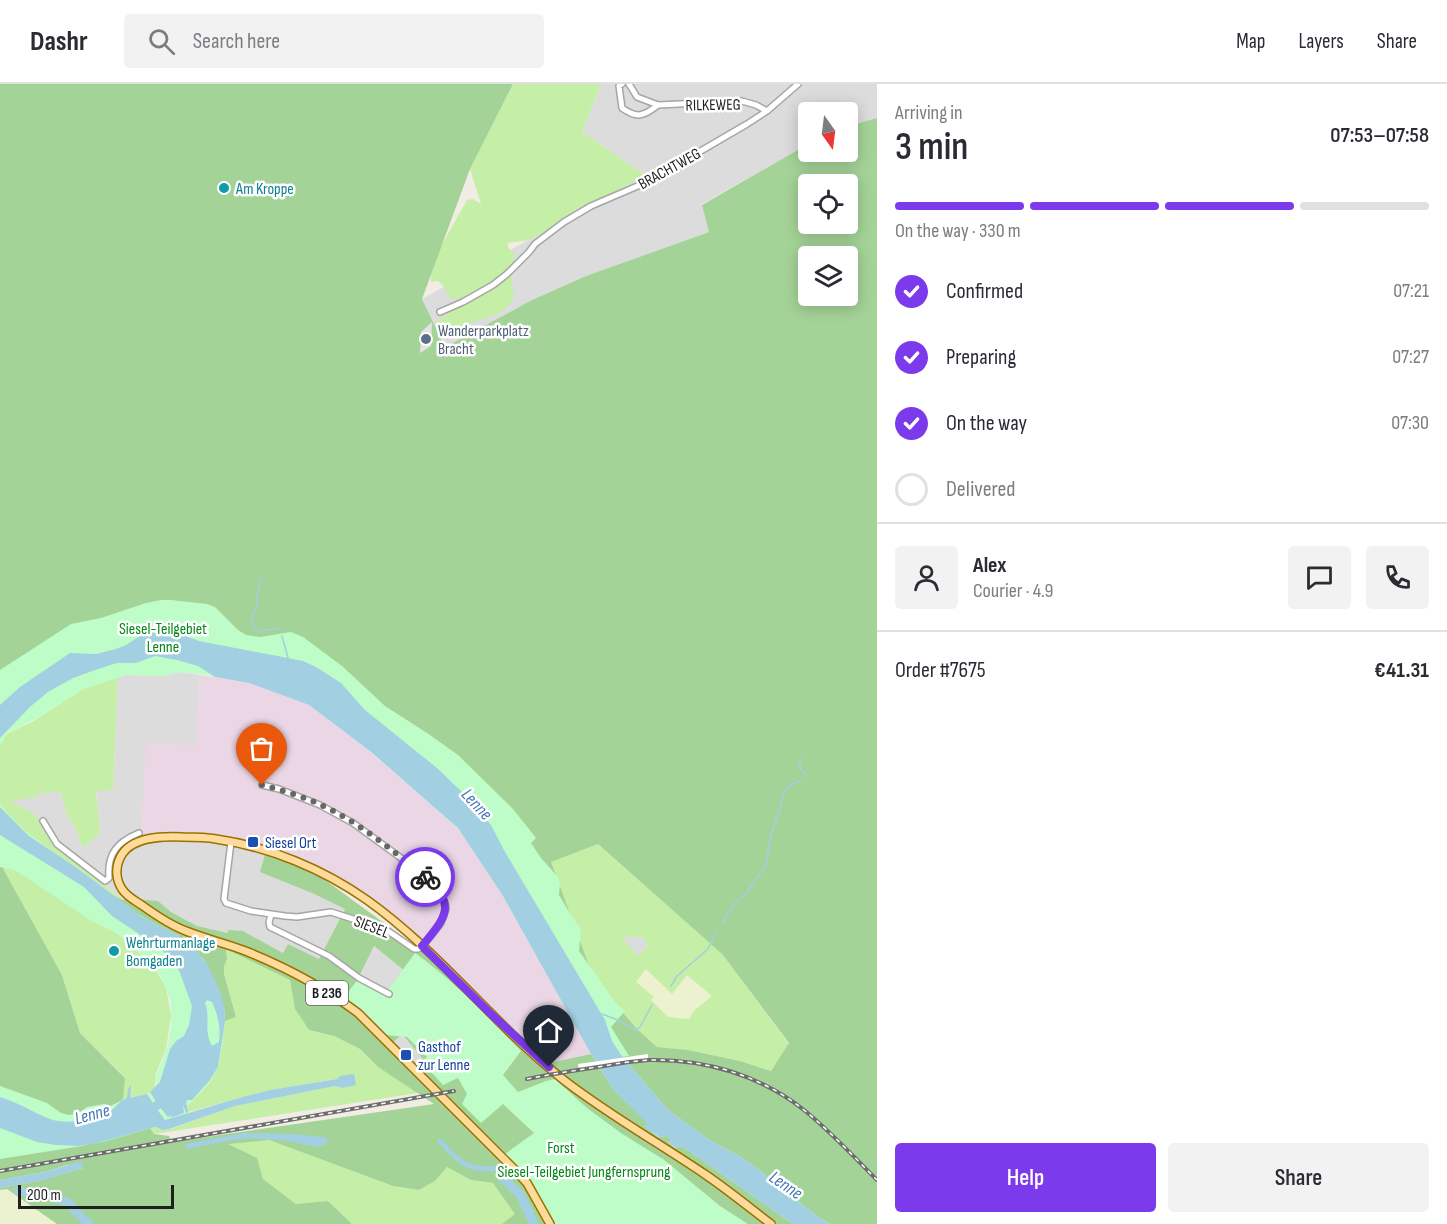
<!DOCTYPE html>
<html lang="en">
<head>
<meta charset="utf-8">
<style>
  :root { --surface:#fff; --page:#f2f2f3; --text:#2b2b33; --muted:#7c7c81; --line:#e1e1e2; --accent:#7c3aed }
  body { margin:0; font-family:"Sofia Sans Condensed",sans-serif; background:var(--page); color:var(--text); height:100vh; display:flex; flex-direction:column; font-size:22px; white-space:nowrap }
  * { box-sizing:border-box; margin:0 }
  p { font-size:20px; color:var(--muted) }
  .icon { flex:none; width:33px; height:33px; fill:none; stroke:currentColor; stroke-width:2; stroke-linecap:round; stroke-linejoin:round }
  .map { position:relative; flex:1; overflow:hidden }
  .drawer { display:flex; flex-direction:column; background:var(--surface); width:570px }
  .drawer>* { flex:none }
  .needle { width:39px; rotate:166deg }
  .tools { position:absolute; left:798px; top:18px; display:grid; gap:12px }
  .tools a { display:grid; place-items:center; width:60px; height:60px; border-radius:6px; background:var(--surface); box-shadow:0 3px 15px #0003; font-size:30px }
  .scale { position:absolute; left:18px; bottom:15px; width:156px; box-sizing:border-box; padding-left:6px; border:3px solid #1f1f1f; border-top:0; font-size:16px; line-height:21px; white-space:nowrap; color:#1f1f1f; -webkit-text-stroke:4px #fff; paint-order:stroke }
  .pin { position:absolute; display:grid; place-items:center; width:51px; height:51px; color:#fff; margin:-62px -26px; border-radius:50% 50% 50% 0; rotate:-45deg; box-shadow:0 0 6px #0007 }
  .pin .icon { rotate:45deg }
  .courier { position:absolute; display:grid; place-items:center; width:60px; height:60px; margin:-30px; border:4px solid #7c3aed; border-radius:50%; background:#fff; color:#222; box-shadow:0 2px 8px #0007 }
  .overview em { font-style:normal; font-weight:600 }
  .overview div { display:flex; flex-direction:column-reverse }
  .overview { display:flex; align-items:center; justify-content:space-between; height:102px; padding:0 18px }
  h1 { font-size:39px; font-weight:600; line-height:45px }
  .bar { display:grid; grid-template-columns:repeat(4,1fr); gap:9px 6px; align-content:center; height:72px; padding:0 18px }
  .bar i { height:8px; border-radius:4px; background:var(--line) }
  .bar .selected { background:var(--accent) }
  .bar p { grid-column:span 4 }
  .line { display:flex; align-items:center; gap:15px; padding:0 18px; border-top:2px solid var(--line) }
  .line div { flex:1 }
  .round { display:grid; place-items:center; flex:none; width:63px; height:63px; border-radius:6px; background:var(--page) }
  ol { padding:0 18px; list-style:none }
  li { display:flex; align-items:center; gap:18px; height:66px }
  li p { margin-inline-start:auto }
  li .icon { padding:6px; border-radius:50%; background:var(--accent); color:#fff; stroke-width:4 }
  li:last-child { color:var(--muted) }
  li i { width:33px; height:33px; border:3px solid var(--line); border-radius:50% }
  .action { display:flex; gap:12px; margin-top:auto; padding:12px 18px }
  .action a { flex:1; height:69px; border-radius:6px; background:var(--accent); color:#fff; font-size:24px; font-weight:600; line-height:69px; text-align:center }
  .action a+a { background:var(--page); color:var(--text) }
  header { display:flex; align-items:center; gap:36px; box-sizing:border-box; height:84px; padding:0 30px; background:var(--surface); border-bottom:2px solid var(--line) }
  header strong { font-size:28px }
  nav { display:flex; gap:33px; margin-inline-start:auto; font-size:21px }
  .search { width:420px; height:54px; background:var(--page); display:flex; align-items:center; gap:15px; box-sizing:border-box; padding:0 21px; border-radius:6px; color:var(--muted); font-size:22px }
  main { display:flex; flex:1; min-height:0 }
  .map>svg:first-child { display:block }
</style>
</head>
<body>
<header>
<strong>Dashr</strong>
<div class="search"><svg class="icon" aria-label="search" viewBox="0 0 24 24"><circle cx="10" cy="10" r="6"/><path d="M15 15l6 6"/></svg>Search here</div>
<nav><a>Map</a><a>Layers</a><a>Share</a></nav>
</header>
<main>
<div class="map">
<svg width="877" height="1140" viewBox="0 0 877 1140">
  <rect width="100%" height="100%" fill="#f1ede5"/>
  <path fill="#dddcdc" d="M 601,0 L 877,0 L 877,34 L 848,42 L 848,28 L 808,28 L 808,60 L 702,120 L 709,148 L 586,192 L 532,216 L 445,263 L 422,215 L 645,91 L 582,48 Z
    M 180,588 L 200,591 L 196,663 L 146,660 L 176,755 L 200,759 L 227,759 L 266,767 L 312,809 L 345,825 L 319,875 L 288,860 L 283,869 L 243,847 L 228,849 L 197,842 L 171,828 L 158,817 L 134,815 L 123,816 L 55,761 L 9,716 L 37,713 L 38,706 L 41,705 L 42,710 L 60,707 L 67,731 L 75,743 L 83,764 L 100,749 L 96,706 L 113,706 L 118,593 L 124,591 L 163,592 Z
    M 621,853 L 643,853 L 648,862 L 637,872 Z
    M 374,862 L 406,888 L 389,910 L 359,894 Z
    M 401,949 L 424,975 L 414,984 L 390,961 Z"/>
  <path fill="#ead6e5" d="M 200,591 L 249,599 L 309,621 L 370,668 L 448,735 L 458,744 L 467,757 L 503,812 L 591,970 L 549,979 L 492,931 L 445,885 L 366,815 L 302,779 L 227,759 L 200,759 L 176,755 L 141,760 L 141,748 L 146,659 L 196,662 Z"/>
  <path fill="#ecf1cf" d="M 646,885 L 666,903 L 687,891 L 712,912 L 694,927 L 689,935 L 668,933 L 651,916 L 654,913 L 636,898 Z
    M 7,1105 L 55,1137 L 57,1140 L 0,1140 L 0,1106 Z"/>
  <path fill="#c5eea7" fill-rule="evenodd" d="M 513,0 L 601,0 L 582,48 L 645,91 L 529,156 L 508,159 L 508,163 L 515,172 L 514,177 L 510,183 L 514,211 L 510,220 L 500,229 L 461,242 L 439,252 L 438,236 L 473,214 L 452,215 C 446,209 444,201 438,197 L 431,198 L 431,180 L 467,116 L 473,115 L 481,120 L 470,85 Z
    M 118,593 L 113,706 L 96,707 L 100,749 L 83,764 L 75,743 L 67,731 L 60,707 L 41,710 L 41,706 L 38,707 L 38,713 L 10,717 L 32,729 L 41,736 L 55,761 L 123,816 L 112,811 L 77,784 L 29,752 L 7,729 L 0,720 L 0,661 L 7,650 L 32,638 L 85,604 Z
    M 598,760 L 722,870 L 789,960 L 771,987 L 740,977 L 688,966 L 657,963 L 637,945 L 594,895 L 550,778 ZM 622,853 L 643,853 L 648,862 L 637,872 ZM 646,885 L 672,910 L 687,891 L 712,912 L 694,927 L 689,935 L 668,933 L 651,916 L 654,913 L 636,898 Z
    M 0,777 L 115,845 L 146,870 L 166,903 L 171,932 L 166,965 L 156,989 L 155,1004 L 147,1010 L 130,1014 L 130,1003 L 128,1005 L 127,1014 L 123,1015 L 125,993 L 80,949 L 62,891 L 0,779 Z
    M 226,864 L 290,896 L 295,925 L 309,946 L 334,952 L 360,965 L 378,983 L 418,1009 L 154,1050 L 150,1044 C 157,1042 162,1046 170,1045 L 235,1022 L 335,1002 L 342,1004 L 341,992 L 337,995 L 270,1006 L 188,1028 L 186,1023 L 221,966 L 225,937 L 236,933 L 224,890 L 224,883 L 227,875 Z
    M 269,1056 L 393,1102 L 419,1106 L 435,1097 L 447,1083 L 471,1096 L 493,1099 L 516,1130 L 502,1140 L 352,1140 L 328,1117 L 296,1120 L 263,1095 L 227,1059 Z"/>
  <path fill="#a4d397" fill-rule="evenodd" d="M 0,0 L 513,0 L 470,85 L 422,215 L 445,263 L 532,216 L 586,192 L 709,148 L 702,121 L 808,60 L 808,68 L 848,68 L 848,42 L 877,34 L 877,1140 L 831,1140 L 818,1133 L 755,1083 L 741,1073 L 709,1056 L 667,1025 L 621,971 L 491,741 L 234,565 L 0,621 ZM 808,100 L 848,100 L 848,140 L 808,140 ZM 808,172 L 848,172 L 848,212 L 808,212 ZM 598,760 L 722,870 L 789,959 L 771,987 L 740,977 L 688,966 L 657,963 L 637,945 L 594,895 L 551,778 Z
    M 266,767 L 302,779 L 421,866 L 545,982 L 549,979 L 591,970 L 613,1005 L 649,1041 L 644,1042 L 658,1053 L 666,1052 L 673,1056 L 668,1058 L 675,1064 L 682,1062 L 793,1140 L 502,1140 L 515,1130 L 493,1099 L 471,1096 L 447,1083 L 435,1097 L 419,1106 L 393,1102 L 269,1056 L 228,1060 L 257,1074 L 263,1095 L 296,1120 L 328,1117 L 352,1140 L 57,1140 L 7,1105 L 0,1106 L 0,1104 L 38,1097 L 83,1084 L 67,1081 L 45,1088 L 0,1096 L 0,1044 L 150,1044 L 154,1050 L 169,1052 L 172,1058 L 434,1020 L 378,983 L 360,965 L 334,952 L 309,946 L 295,925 L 290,896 L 226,865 L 227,875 L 224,883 L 224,890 L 236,933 L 225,937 L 224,923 L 179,852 L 142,833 L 112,811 L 123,816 L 134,815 L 158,817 L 171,828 L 197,842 L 228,849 L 228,846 L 243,847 L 283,869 L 288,860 L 319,875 L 345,825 L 312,809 L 260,788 ZM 374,862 L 406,888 L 389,910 L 359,893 ZM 402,950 L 423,975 L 414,984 L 390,961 Z
    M 0,779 L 62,891 L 80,949 L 125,994 L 123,1015 L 120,1019 L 69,1038 L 0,1013 Z"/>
  <path fill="#bffdc8" d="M 161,516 L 171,516 L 207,520 L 215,523 L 238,546 L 246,551 L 260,553 L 291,548 L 303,553 L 342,582 L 385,622 L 427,649 L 458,671 L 513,725 L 536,754 L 531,759 L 541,774 L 558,793 L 560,799 L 559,811 L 571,831 L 581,845 L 579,867 L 616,919 L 625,927 L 611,943 L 629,972 L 595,976 L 500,807 L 471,761 L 458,745 L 386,680 L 312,621 L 247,598 L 200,590 L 180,588 L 162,592 L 126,591 L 84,605 L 37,634 L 7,650 L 0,662 L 0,586 L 71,540 L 101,534 L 146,519 Z
    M 0,719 L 8,730 L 29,750 L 56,770 L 79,785 L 127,824 L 155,840 L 178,852 L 191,862 L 205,877 L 224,932 L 223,957 L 219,981 L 213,994 L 201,1009 L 187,1022 L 191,1038 L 164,1046 L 155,1043 L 103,1058 L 93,1059 L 82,1062 L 0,1075 L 0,1002 L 47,1019 L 61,1029 L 69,1031 L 77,1030 L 87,1023 L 104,1020 L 110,1022 L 123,1016 L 147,1011 L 156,1005 L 157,990 L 168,961 L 171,942 L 171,917 L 161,893 L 155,884 L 143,873 L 116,849 L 93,838 L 15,786 L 0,783 Z
    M 415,869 C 454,897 488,933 521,967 L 503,991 L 518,1008 L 546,997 L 555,995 L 587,1024 L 621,1049 L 648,1066 L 663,1075 L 720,1122 L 748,1140 L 553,1140 L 522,1089 L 505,1070 L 534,1049 L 503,1020 L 481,1039 L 462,1020 L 467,1010 L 458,994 L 443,1001 L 422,978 L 427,973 L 407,953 L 385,951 L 354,920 L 345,914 L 349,907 L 359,894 L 386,909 Z"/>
  <path fill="#e3e3e3" d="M 432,238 L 431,262 L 420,269 L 421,248 Z"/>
  <path fill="#a2cfe1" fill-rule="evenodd" d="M 157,544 L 166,545 L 199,557 L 288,574 L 303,577 L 316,583 L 341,599 L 365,626 L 437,684 L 465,711 L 491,741 L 505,768 L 605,936 L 612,957 L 621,971 L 667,1025 L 709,1056 L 741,1073 L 755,1083 L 818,1133 L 831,1140 L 793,1140 L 682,1062 L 676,1064 L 668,1058 L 672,1056 L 666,1052 L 659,1053 L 643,1042 L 648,1041 L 613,1005 L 591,970 L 503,812 L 458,744 L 371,668 L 309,621 L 249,599 L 215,593 L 198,582 L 177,576 L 155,572 L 136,579 L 117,579 L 95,586 L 73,594 L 48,608 L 31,622 L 0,654 L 0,621 L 20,603 L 70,569 L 96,570 L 116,565 L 126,561 L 149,546 Z
    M 0,723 L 29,752 L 77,784 L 142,833 L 179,852 L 196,867 L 207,880 L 221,909 L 224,923 L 225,937 L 218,983 L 210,996 L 192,1016 L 187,1016 L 186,1018 L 188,1028 L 186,1029 L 183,1021 L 184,1029 L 170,1034 L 172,1031 L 168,1033 L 160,1023 L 165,1019 L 162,1016 L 157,1019 L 150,1008 L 160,998 L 170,965 L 176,957 L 184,952 L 189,941 L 192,922 L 180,889 L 176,881 L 165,869 L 136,848 L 112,832 L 84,803 L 0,751 ZM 207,916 L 212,918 C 218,931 221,944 219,958 L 212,962 C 203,946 211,934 205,919 Z
    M 354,990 L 356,1001 L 342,1004 L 335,1002 L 235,1022 L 169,1045 L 163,1046 L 155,1043 L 101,1058 L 79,1062 L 56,1061 L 37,1058 L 0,1044 L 0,1013 C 6,1015 12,1017 18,1020 C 30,1025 40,1032 53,1036 C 68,1040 90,1036 104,1031 C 114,1027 118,1017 127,1014 L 128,1005 L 131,1001 L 130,1014 L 147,1010 L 155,1022 L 154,1024 L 156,1024 L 165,1036 L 239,1014 L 270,1006 L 337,995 L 340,992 Z
    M 244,1049 L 293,1050 L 324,1053 L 328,1055 L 327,1060 L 317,1063 L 288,1057 L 248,1054 L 228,1057 L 187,1065 L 185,1060 Z
    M 82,1077 L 83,1084 L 39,1097 L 0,1104 L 0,1096 L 45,1088 Z"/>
  <path fill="#fff" d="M 648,970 L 648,977 L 633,978 L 579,987 L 578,980 Z"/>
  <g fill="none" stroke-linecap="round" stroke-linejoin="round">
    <path stroke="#a2cfe1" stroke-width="1.5" d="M 261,492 L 257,513 L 258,522 L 251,532 L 254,545 L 263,547 L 280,544
      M 282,552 L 288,574
      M 804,674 L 799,678 L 801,686 L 807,692
      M 722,840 L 733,821 L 747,808 L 766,782 L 770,754 L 780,725 L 783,710 L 790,701 L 801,697
      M 671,902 L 677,892 L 708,865 L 716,847
      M 602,930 L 618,936 L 636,946 L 640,943 L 652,921"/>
    <path stroke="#a2cfe1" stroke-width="5" d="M 440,1057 C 450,1067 461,1082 476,1084 C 484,1085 493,1084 501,1085"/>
    <path stroke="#a2cfe1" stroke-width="9" d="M 143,1030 L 172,1012
      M 499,1085 L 503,1095 L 520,1110 L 534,1140
      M 18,1107 L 43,1110 L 69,1119 L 79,1131 L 89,1140"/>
    <defs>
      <path id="minor" d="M 622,0 L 619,2 L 622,24 C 637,35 644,32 658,21
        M 629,0 L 637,13 L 658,21 L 742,17 L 756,21 L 767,27
        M 440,228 L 463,218 L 493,201 L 507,190 L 529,168 L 535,160 L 564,138 L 591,122 L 647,98 L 676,84 L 699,68 L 747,40 L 767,27 L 798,0
        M 43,737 L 57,760 L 105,797 L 109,794 C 107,770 117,758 139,749
        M 231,758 L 224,815 L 226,819 L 251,827 L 285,832 L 297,833 L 331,828 L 384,845 L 391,849 L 414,865 L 418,865 L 422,863 L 441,839 L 444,831 L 446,825 L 445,819 L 439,805 L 412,782 L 353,739 L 320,721 L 279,705 L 262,701
        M 271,831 L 269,838 L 270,843 L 329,872 L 359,894 L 389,910"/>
      <path id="major" d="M 550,1140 L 527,1099 L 513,1084 L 358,929 C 326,905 285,883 248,868 C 228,860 206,855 186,847 C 170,841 157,832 143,822 C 136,817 127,813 122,805 C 116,796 115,784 120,774 C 130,752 163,752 183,753 C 194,753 205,753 216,755 C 270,763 323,785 367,816 C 439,867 495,942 565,997 C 609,1031 659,1059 706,1091 C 728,1106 750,1124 771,1140"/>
    </defs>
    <use href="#minor" stroke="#a6a6a6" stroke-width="8"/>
    <use href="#major" stroke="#9a7200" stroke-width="10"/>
    <use href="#minor" stroke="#fff" stroke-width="5"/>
    <use href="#major" stroke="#ffdb9b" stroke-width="7"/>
    <defs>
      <path id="rail" d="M 527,995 C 552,990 578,986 604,982 C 619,979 634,977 649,976 C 705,975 760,991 804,1026 C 830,1047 853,1072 877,1096
        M 0,1087 L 454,1007"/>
    </defs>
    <use href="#rail" stroke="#6d6d6d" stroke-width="4"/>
    <use href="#rail" stroke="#fff" stroke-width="1.5" stroke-dasharray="4.5" stroke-linecap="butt"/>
  </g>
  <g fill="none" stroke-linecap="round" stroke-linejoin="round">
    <path stroke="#686764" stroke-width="6" stroke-dasharray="0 10.8" d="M 262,701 C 281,706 301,712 319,720 C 356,736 395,768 425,793"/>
    <path stroke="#7c3aed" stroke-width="8" d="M 425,793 C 459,821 444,835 422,862 L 492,931 L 549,983"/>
  </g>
  <g fill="#0f9aa8" stroke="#fff" stroke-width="2">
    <circle cx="224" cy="104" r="6"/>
    <circle cx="114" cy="867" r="6"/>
  </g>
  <circle fill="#5c6f8a" stroke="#fff" stroke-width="2" cx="426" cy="255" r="6"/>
  <g fill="#1a4fb4" stroke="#fff" stroke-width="2">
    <rect x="247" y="752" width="12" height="12" rx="3"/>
    <rect x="400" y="965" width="12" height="12" rx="3"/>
  </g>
  <g text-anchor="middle" stroke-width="5" stroke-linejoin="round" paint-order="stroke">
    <rect fill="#fff" stroke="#626262" stroke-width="1.5" x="306" y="897" width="42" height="24" rx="4.5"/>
    <g font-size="15" font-weight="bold" fill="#1f1f1f">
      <text x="327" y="914">B 236</text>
    </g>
    <g font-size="16" fill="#1f1f1f" stroke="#fff">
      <text transform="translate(713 20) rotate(-1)" y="6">RILKEWEG</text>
      <text transform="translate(669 84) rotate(-29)" y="6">BRACHTWEG</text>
      <text transform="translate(372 842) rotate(21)" y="6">SIESEL</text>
    </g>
    <g font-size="16" fill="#0d838f" stroke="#fff" text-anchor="start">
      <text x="236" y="110">Am Kroppe</text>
      <text x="126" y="864">Wehrturmanlage<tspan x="126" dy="18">Bomgaden</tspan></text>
    </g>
    <g font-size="16" fill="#4e5e75" stroke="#fff" text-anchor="start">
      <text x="438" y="252">Wanderparkplatz<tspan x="438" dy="18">Bracht</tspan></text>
    </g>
    <g font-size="16" fill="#048718" stroke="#fff">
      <text x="163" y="550">Siesel-Teilgebiet<tspan x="163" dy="18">Lenne</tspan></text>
      <text x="561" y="1069">Forst</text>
      <text x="584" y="1093">Siesel-Teilgebiet Jungfernsprung</text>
    </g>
    <g font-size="16" fill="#164399" stroke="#fff" text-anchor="start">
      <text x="265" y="764">Siesel Ort</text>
      <text x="418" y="968">Gasthof<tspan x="418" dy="18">zur Lenne</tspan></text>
    </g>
    <g font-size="18" font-style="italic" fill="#4475b6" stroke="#fff">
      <text transform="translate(477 720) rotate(47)" y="6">Lenne</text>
      <text transform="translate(92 1030) rotate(-15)" y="6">Lenne</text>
      <text transform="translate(786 1101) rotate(34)" y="6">Lenne</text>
    </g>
  </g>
</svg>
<div class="tools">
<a><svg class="needle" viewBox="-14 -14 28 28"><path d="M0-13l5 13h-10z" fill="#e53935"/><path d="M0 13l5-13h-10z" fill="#7c7c81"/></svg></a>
<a><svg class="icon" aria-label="locate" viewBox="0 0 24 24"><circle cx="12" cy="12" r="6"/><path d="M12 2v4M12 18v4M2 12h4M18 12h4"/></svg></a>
<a><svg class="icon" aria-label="layers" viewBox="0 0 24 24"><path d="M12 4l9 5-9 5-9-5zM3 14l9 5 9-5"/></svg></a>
</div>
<div class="scale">200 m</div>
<div class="pin" style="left:262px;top:701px;background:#ea580c"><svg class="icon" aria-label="bag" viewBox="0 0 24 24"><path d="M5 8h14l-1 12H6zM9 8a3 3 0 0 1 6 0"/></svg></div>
<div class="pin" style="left:549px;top:983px;background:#1f2937"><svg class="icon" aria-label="home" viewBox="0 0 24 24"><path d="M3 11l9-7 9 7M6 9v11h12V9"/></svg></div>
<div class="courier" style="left:425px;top:793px"><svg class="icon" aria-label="bike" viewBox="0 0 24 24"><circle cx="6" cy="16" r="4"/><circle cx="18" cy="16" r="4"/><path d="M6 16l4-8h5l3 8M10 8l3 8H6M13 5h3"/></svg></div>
</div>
<section class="drawer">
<div class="overview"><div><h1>3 min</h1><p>Arriving in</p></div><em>07:53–07:58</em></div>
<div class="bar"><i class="selected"></i><i class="selected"></i><i class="selected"></i><i></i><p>On the way · 330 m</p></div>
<ol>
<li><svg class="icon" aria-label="check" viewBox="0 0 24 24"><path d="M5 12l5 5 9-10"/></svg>Confirmed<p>07:21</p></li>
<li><svg class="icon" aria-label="check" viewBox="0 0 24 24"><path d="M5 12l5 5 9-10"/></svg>Preparing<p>07:27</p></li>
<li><svg class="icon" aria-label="check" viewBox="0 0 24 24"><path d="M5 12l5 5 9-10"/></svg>On the way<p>07:30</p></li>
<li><i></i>Delivered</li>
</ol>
<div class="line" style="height:108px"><a class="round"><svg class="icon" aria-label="person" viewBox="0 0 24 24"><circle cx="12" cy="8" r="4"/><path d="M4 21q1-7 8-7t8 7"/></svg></a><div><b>Alex</b><p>Courier · 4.9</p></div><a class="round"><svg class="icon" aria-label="chat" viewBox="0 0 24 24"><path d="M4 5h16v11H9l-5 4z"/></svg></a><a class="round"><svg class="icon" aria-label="phone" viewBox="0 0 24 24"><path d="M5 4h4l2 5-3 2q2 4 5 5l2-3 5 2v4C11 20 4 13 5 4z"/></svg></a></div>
<div class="line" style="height:78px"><div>Order #7675</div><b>€41.31</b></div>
<div class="action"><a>Help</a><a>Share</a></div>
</section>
</main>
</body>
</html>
